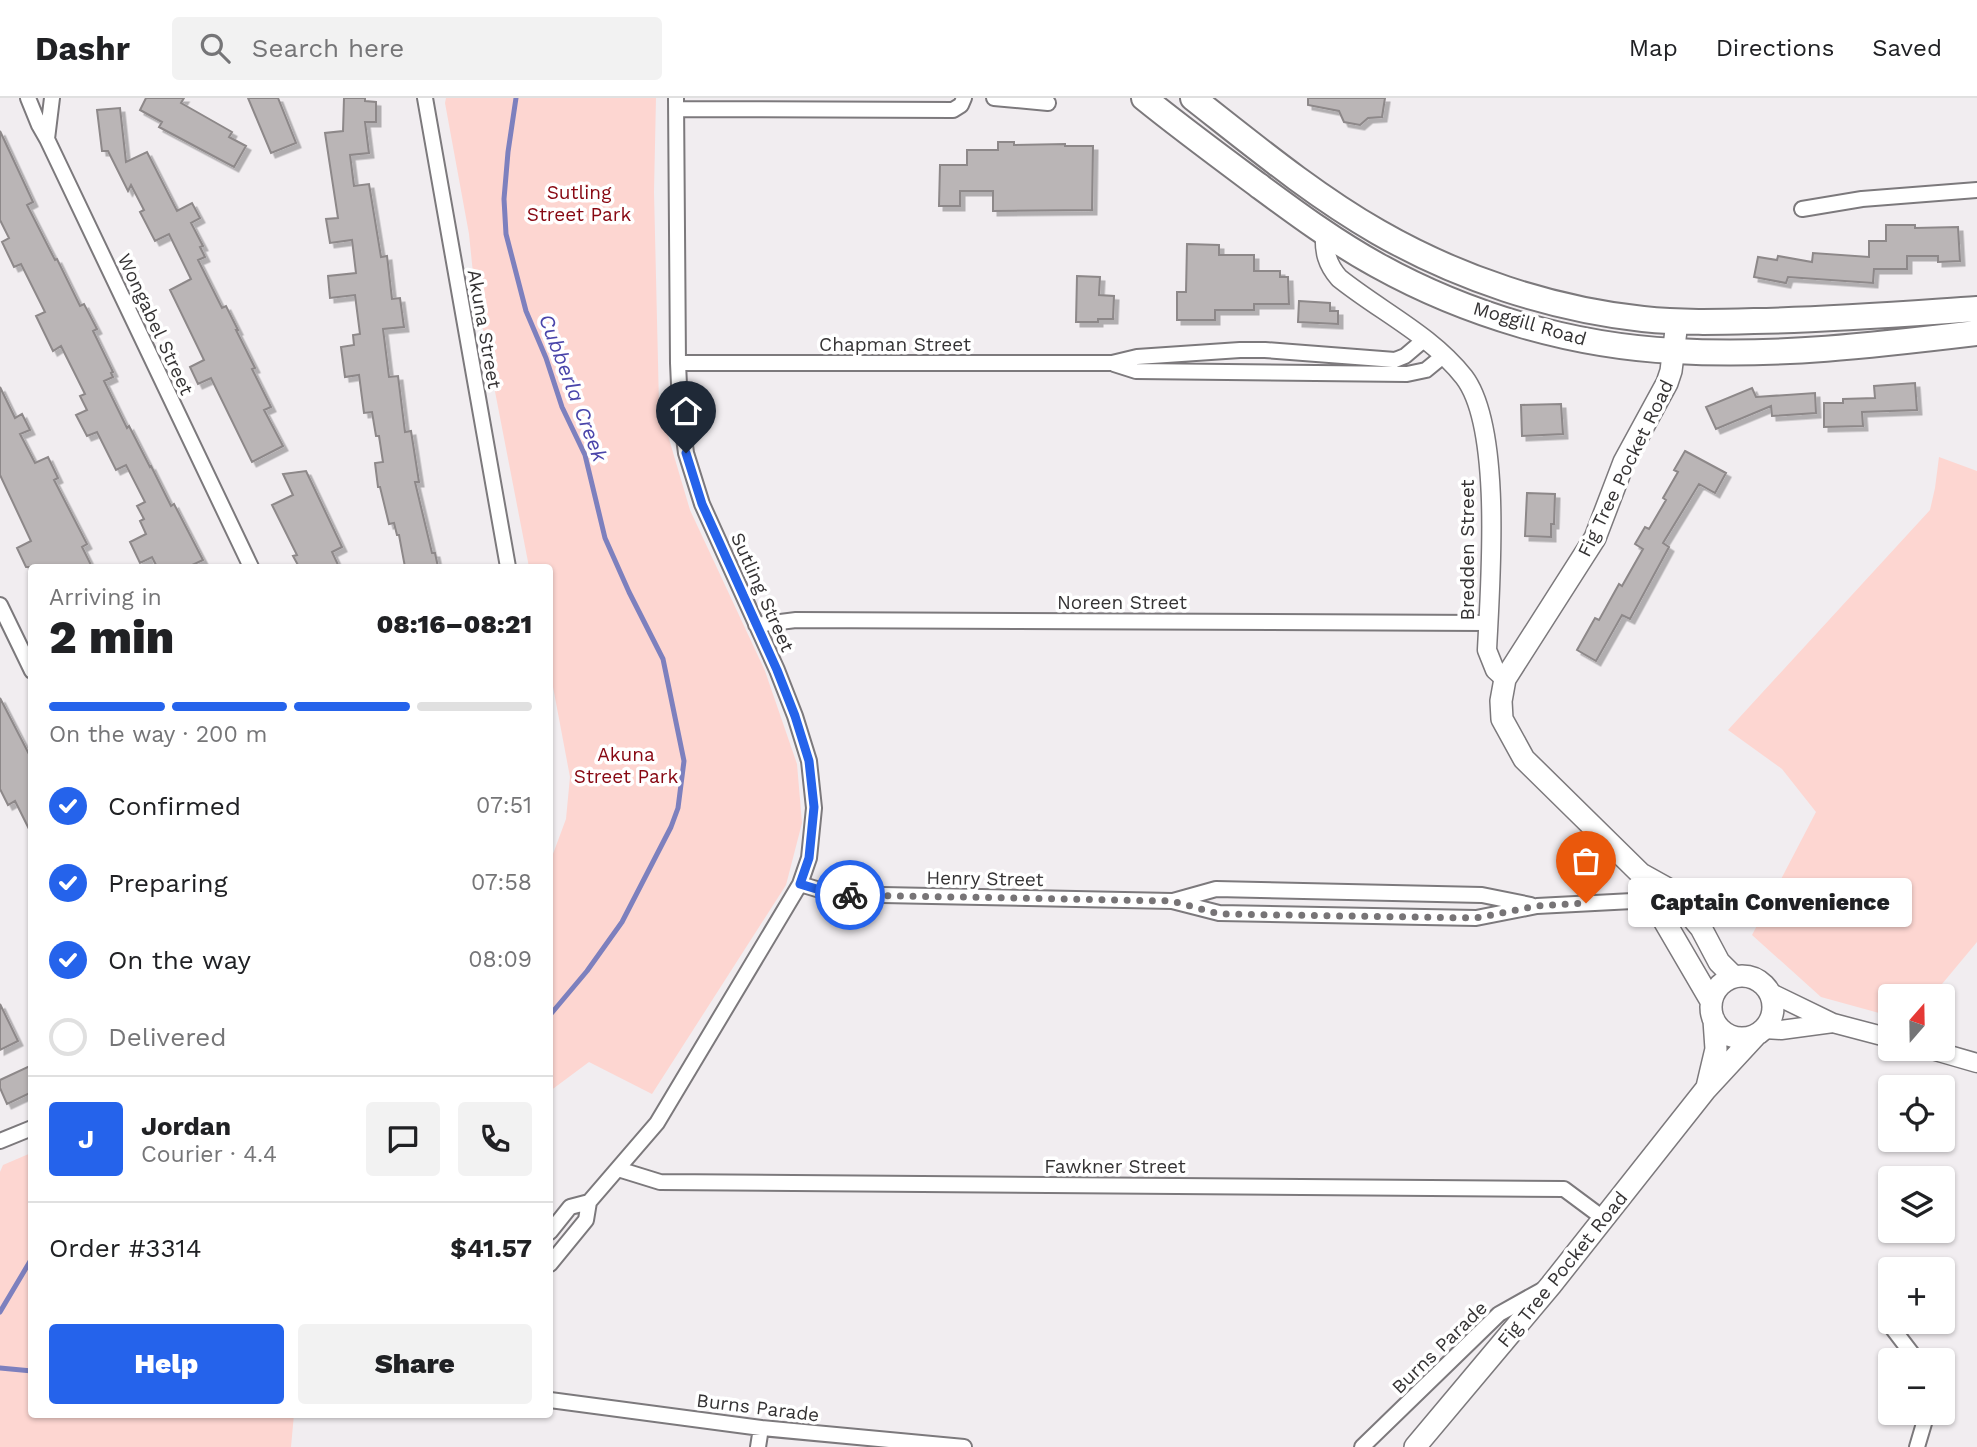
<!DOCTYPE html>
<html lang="en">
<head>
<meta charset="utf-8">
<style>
  :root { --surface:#fff; --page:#f2f2f2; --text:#202124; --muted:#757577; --line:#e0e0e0; --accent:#2563eb }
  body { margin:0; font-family:"Work Sans",sans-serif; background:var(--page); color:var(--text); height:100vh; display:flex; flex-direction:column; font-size:26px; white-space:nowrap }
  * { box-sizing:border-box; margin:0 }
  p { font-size:23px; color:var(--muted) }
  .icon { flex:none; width:38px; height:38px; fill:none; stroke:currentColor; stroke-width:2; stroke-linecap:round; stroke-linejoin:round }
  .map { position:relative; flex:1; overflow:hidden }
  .panel { position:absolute; left:28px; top:466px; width:525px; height:854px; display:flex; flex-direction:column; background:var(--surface); border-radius:7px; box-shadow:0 2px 5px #0004 }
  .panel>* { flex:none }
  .needle { width:46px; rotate:20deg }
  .controls { position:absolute; left:1878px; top:886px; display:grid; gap:14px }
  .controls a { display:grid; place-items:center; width:77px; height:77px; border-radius:7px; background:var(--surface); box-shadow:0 2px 5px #0004; font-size:35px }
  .pin { position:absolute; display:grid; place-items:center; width:60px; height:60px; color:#fff; margin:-72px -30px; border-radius:50% 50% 50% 0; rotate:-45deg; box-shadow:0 0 7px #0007 }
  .pin .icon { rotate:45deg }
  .courier { position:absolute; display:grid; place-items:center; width:70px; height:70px; margin:-35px; border:5px solid #2563eb; border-radius:50%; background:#fff; color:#222; box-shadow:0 2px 9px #0007 }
  .bubble { position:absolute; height:49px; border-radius:7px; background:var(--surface); box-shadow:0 2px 5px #0004; font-size:23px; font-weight:800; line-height:49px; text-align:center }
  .head em { font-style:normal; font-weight:800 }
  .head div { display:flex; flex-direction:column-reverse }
  .head { display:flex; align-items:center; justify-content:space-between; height:119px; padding:0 21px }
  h1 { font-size:46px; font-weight:800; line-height:52px }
  .bar { display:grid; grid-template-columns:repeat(4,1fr); gap:10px 7px; align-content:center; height:84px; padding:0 21px }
  .bar i { height:9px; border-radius:5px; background:var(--line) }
  .bar .current { background:var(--accent) }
  .bar p { grid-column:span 4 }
  .line { display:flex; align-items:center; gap:18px; padding:0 21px; border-top:2px solid var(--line) }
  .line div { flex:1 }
  .round { display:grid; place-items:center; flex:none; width:74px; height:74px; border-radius:7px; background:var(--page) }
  ol { padding:0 21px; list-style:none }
  li { display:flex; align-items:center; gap:21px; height:77px }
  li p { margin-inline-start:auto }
  li .icon { padding:7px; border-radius:50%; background:var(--accent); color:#fff; stroke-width:4 }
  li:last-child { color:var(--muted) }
  li i { width:38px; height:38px; border:4px solid var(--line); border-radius:50% }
  .cta { display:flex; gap:14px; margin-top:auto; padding:14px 21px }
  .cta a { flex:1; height:80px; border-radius:7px; background:var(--accent); color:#fff; font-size:28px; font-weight:800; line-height:80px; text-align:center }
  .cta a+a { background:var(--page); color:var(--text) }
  header { display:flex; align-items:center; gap:42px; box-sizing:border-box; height:98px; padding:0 35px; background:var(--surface); border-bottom:2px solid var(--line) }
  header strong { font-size:33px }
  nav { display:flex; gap:38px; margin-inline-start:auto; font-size:24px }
  .search { width:490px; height:63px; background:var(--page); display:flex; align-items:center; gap:18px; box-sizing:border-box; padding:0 24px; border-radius:7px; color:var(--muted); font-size:26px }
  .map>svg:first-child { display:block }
</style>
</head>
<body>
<header>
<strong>Dashr</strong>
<div class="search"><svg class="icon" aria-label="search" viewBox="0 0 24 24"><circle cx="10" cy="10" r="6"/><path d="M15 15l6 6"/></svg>Search here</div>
<nav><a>Map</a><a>Directions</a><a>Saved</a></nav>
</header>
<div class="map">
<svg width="1977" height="1349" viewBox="0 0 1977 1349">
  <defs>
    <filter id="shadow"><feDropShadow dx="4.5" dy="4.5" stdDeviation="0" flood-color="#0004"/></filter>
  </defs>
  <rect width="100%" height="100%" fill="#f1edf0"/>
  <path fill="#fdd6d1" d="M 446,0 L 656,0 L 654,94 L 659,307 L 690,412 L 765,573 L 797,666 L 802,725 L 786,787 L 652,996 L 589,964 L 550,993 L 550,764 L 566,721 L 570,679 L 550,573 L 550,469 L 529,469 L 474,185 L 469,136 L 445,5 Z
    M 1939,359 L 1977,373 L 1977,844 L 1932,898 L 1890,898 L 1890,918 L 1821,899 L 1752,837 L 1816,714 L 1782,671 L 1728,632 L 1930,412 L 1935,390 Z
    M 31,1055 L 32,1316 L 294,1316 L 291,1349 L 0,1349 L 0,1074 L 3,1067 Z"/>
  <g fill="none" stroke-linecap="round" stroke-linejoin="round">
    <path stroke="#7d80be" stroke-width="5" d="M 516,0 L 508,54 L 504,101 L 506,136 L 526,213 L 546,260 L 562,309 L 585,357 L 605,440 L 629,494 L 663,561 L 684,663 L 678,710 L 671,729 L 622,824 L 587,873 L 550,917
      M 0,1214 L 32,1160
      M 0,1270 L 32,1273"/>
  </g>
  <path fill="#bab5b6" stroke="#8d8889" stroke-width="2" filter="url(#shadow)" d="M 146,0 L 184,0 L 181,5 L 232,34 L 229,39 L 246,48 L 234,69 L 159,29 L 162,24 L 140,12 Z
    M 248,0 L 278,0 L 296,45 L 271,55 Z
    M 344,0 L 365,0 L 365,3 L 376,4 L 376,24 L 365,24 L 369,55 L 350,57 L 354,88 L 369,86 L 381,159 L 387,158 L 392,201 L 400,200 L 404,229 L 383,231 L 389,279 L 398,278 L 405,334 L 411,333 L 419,384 L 415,384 L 432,455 L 435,455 L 438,469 L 405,469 L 399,437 L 397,437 L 394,425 L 389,426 L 380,389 L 378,389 L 375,365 L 383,364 L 379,338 L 376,338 L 372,314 L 364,315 L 359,277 L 345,279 L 341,249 L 354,247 L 353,237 L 360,236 L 355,197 L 330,200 L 328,178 L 356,175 L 352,142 L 330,145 L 326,121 L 338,120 L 325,35 L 343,33 Z
    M 1308,0 L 1385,0 L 1382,19 L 1368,20 L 1360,27 L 1344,24 L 1339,13 L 1308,7 Z
    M 120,10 L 126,64 L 147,54 L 177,113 L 192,105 L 200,120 L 191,125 L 203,148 L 200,149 L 205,159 L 198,162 L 222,210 L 226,208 L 238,232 L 236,232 L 255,270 L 252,271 L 271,309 L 264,312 L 283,348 L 252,364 L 211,280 L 198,286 L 190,269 L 204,262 L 170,192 L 191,181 L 169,136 L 155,143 L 140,114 L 144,112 L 131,87 L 128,93 L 108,53 L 102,53 L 97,12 Z
    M 0,33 L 33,104 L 27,107 L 55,162 L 57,161 L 80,208 L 84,206 L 97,231 L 93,233 L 113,274 L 111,275 L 113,279 L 104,283 L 127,330 L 129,328 L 150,369 L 151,368 L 171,408 L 174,406 L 203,462 L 188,469 L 157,469 L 152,459 L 140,465 L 130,444 L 146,436 L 140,423 L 144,421 L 137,408 L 145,404 L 126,367 L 116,372 L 97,334 L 87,338 L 76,317 L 87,312 L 80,298 L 85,296 L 61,248 L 53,253 L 36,218 L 45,214 L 21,166 L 14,169 L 2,144 L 9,140 L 0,122 Z
    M 998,44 L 1014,44 L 1014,47 L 1065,46 L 1065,48 L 1093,48 L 1092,112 L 993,113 L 993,93 L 960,93 L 960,108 L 939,108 L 940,67 L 967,67 L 967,52 L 998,52 Z
    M 1886,127 L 1915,127 L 1915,130 L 1958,129 L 1960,163 L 1938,164 L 1938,158 L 1907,158 L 1907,171 L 1874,171 L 1873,185 L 1788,179 L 1786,185 L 1754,179 L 1758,159 L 1777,162 L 1778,158 L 1812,164 L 1813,155 L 1869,159 L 1869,143 L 1886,143 Z
    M 1187,146 L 1219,147 L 1219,157 L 1254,157 L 1254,173 L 1280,173 L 1280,179 L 1288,179 L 1289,206 L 1254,206 L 1254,212 L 1215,212 L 1215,222 L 1177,222 L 1177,194 L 1186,194 Z
    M 1077,178 L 1100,179 L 1099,197 L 1114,198 L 1113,221 L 1098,221 L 1098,224 L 1076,224 Z
    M 1299,203 L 1330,205 L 1330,213 L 1338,213 L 1338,226 L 1298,224 Z
    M 1915,285 L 1917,312 L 1862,314 L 1863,328 L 1824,329 L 1824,305 L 1843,305 L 1843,301 L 1875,300 L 1874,288 Z
    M 0,289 L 15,320 L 22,316 L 30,332 L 20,336 L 35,365 L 48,359 L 58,380 L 54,382 L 87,446 L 82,449 L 92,469 L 26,469 L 17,450 L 31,443 L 0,377 Z
    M 1752,290 L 1756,299 L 1815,295 L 1816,315 L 1772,318 L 1771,308 L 1716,331 L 1706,309 Z
    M 1561,306 L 1563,336 L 1522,338 L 1521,307 Z
    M 1685,353 L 1726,375 L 1715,395 L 1699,386 L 1663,445 L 1669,449 L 1630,521 L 1622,517 L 1596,563 L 1577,552 L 1595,520 L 1599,522 L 1619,486 L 1622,488 L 1643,451 L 1635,446 L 1645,429 L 1649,431 L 1666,402 L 1663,400 L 1678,374 L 1674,372 Z
    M 306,373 L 342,449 L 332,454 L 339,469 L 299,469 L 293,458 L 297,457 L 272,407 L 293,397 L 283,376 Z
    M 1527,395 L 1555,396 L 1554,426 L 1551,426 L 1551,439 L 1525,438 Z
    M 0,600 L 32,662 L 32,737 L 15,703 L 8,707 L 0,691 Z
    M 0,906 L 18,943 L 0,952 Z
    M 32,967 L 32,994 L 7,1006 L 0,990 L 0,982 Z"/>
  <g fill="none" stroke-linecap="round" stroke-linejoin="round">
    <defs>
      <path id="minor" d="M 28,0 L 39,27 L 47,41 L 251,469
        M 425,0 L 508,469
        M 994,0 L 1048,5
        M 676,11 L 953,12 L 961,7 L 964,0
        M 47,41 L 52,0
        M 1802,111 L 1862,101 L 1977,92
        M 678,265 L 1112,265 L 1137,259 L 1240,252 L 1265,252 L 1395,262 L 1405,258 L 1425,241
        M 1114,266 L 1136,273 L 1407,276 L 1426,272 L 1443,258
        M 0,507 L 32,573
        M 756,527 L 796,522 L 1488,525
        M 800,786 L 833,796 L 1172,803 L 1219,815 L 1476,820 L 1537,808 L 1652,802 L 1657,798
        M 1173,803 L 1216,791 L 1482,797 L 1531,807
        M 0,1043 L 32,1030
        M 618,1071 L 660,1084 L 1564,1091 L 1603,1120
        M 550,1134 L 570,1109 L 589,1104
        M 550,1166 L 586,1122 L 589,1104 L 657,1025 L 800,786 L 809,760 L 814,710 L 809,663 L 795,618 L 777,572 L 702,406 L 686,355 L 680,309 L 678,265 L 676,0
        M 1887,1223 L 1913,1257 L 1914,1262
        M 550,1302 L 761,1330 L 964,1349
        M 758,1349 L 761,1330
        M 1362,1349 L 1499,1216 L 1542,1192
        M 1917,1349 L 1925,1322 L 1924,1314"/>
      <path id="tertiary" d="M 1325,136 C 1324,154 1327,166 1339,180 C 1380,213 1431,237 1464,279 C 1503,330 1490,488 1487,552 L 1495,572 L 1505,581
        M 1769,894 L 1833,925 L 1890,940
        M 1764,931 L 1781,932 L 1833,925
        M 1925,950 L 1977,965"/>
      <path id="secondary" d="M 1677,224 L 1671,273 L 1667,285 L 1624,364 L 1595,440 L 1505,581 L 1501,603 L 1502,621 L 1524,661 L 1641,776 L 1668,791 L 1701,830 L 1719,864 L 1734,879
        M 1641,776 L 1652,802 L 1711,903
        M1711 909a31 31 0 1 1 62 0a31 31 0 1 1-62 0Z
        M 1707,989 L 1716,951 L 1714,922
        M 1415,1349 L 1551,1187 L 1706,991 L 1755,938"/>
      <path id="trunk" d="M 1144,0 C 1181,30 1219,58 1258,87 C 1296,115 1335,144 1377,167 C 1467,217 1572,248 1675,253 C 1776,259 1877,247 1977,235
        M 1193,0 C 1253,47 1312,96 1378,134 C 1458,180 1551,211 1643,221 C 1680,225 1717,224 1754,223 C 1829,222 1903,216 1977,211"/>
    </defs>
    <use href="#minor" stroke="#7c797c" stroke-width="18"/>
    <use href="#tertiary" stroke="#7c797c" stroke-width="21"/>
    <use href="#secondary" stroke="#7c797c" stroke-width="24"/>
    <use href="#trunk" stroke="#7c797c" stroke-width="28"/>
    <use href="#minor" stroke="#fff" stroke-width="14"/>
    <use href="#tertiary" stroke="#fff" stroke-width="18"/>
    <use href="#secondary" stroke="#fff" stroke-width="21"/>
    <use href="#trunk" stroke="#fff" stroke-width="24"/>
  </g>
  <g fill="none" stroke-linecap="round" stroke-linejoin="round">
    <path stroke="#777476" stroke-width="7" stroke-dasharray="0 12.6" d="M 850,797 L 1172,803 L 1219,816 L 1476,820 L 1537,808 L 1586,805"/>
    <path stroke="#2563eb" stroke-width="9" d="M 686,355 L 702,406 L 777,572 L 795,618 L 809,663 L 814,709 L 809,760 L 800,786 L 833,796 L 850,797"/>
  </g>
  <g text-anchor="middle" stroke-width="7" stroke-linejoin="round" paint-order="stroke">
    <g font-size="19" fill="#870711" stroke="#fff">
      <text x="579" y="101">Sutling<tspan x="579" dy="22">Street Park</tspan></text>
      <text x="626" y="663">Akuna<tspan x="626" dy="22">Street Park</tspan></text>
    </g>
    <g font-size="19" fill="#353334" stroke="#fff">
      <text transform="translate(1530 225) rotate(16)" y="7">Moggill Road</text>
      <text transform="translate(156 226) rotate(65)" y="7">Wongabel Street</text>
      <text transform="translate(485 231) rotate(80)" y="7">Akuna Street</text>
      <text x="895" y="253">Chapman Street</text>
      <text transform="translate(1625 370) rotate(-64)" y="7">Fig Tree Pocket Road</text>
      <text transform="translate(1467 452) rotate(-90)" y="7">Bredden Street</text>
      <text transform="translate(763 494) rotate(66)" y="7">Sutling Street</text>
      <text x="1122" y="511">Noreen Street</text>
      <text transform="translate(985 780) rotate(1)" y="7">Henry Street</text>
      <text x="1115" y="1075">Fawkner Street</text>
      <text transform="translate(1562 1171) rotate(-51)" y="7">Fig Tree Pocket Road</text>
      <text transform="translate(1439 1249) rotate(-44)" y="7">Burns Parade</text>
      <text transform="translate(758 1309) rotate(7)" y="7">Burns Parade</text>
    </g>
    <g font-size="21" font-style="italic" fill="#4a45aa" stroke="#fff">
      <text transform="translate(573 290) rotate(69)" y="7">Cubberla Creek</text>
    </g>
  </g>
</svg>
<div class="controls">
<a><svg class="needle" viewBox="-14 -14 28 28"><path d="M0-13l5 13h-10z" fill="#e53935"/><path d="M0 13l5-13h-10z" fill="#757577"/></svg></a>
<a><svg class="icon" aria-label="locate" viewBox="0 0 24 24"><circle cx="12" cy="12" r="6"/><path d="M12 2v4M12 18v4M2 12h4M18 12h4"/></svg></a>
<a><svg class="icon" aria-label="layers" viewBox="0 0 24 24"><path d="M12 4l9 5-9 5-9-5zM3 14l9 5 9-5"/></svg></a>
<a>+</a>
<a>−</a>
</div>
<div class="pin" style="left:1586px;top:805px;background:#ea580c"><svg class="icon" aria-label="bag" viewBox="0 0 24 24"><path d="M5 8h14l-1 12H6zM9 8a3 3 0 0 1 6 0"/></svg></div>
<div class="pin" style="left:686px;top:355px;background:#1f2937"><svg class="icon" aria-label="home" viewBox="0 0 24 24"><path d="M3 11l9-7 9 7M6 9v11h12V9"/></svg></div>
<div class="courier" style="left:850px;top:797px"><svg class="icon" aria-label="bike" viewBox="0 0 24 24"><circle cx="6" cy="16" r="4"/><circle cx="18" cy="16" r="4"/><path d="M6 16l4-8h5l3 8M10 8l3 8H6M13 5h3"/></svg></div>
<div class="bubble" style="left:1628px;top:780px;width:284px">Captain Convenience</div>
<section class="panel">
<div class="head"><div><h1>2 min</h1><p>Arriving in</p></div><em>08:16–08:21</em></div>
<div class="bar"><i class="current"></i><i class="current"></i><i class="current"></i><i></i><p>On the way · 200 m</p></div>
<ol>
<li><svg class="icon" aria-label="check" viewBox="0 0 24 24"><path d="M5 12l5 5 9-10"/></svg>Confirmed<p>07:51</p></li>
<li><svg class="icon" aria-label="check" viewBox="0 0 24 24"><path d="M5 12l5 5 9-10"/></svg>Preparing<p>07:58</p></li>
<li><svg class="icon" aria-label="check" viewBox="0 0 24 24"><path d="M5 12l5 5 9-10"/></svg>On the way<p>08:09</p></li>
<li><i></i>Delivered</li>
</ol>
<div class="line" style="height:126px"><b class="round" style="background:var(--accent);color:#fff">J</b><div><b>Jordan</b><p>Courier · 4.4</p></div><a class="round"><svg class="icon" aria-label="chat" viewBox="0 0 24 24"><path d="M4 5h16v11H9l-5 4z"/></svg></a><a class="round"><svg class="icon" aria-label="phone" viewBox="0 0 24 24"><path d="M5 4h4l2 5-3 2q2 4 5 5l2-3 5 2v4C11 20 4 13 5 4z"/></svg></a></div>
<div class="line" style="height:91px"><div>Order #3314</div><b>$41.57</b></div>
<div class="cta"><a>Help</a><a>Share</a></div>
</section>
</div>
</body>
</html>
